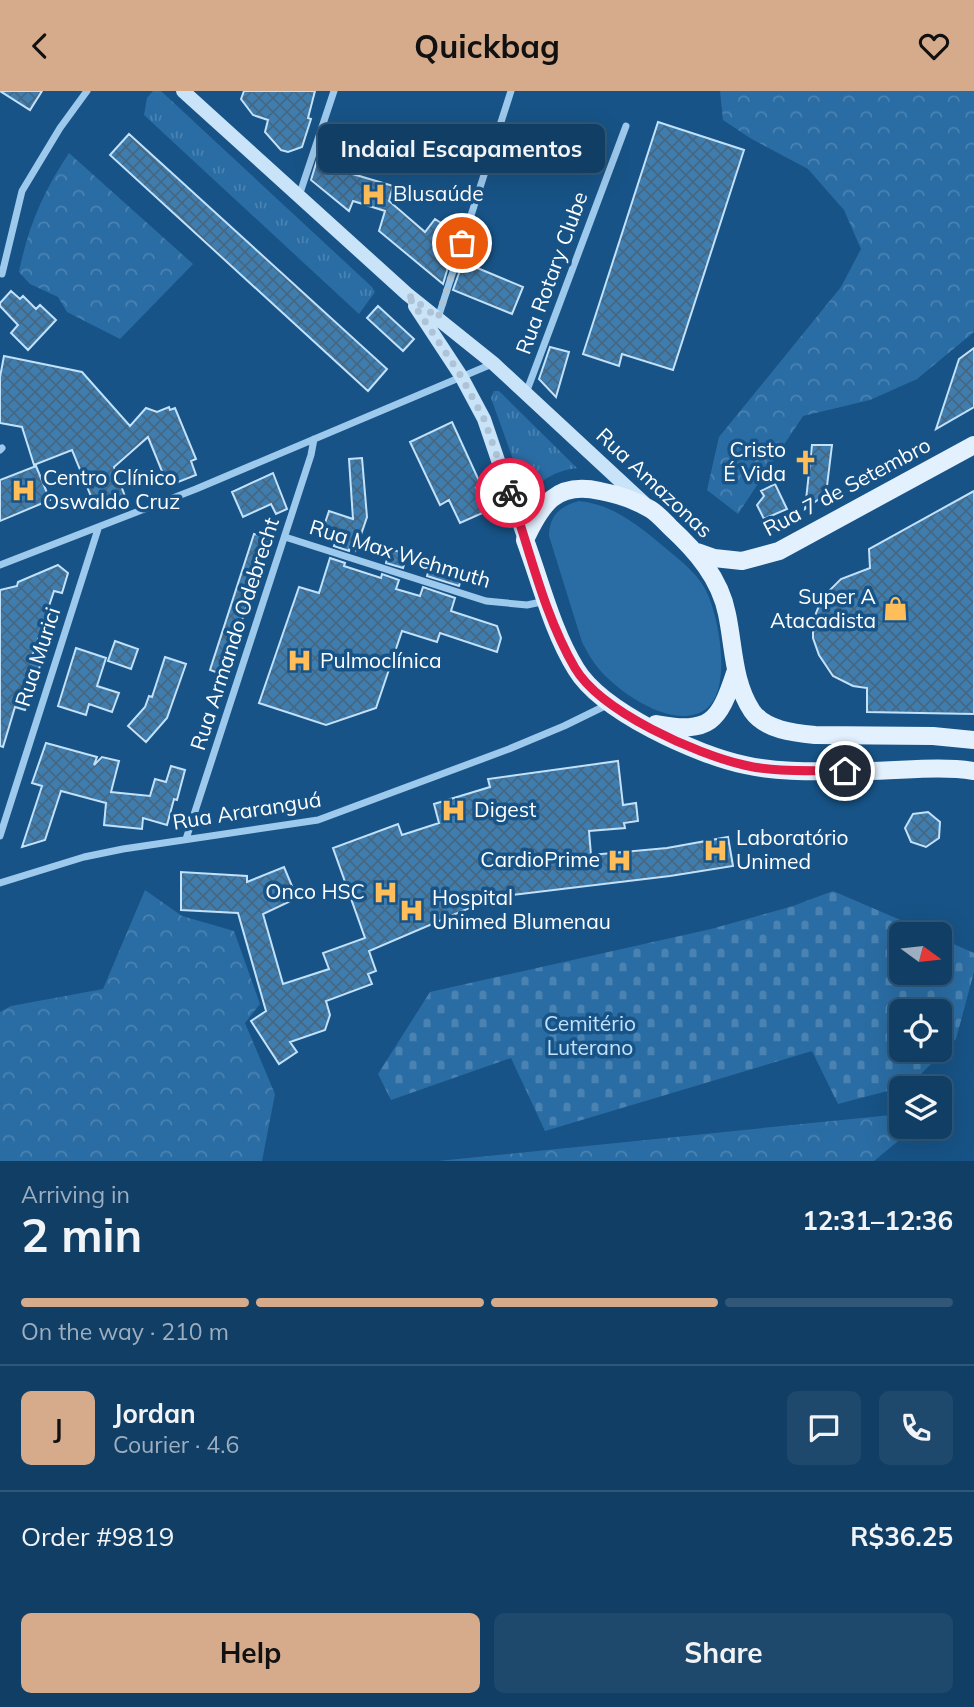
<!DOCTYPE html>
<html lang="en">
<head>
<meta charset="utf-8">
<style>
  :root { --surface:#113e64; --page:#1e496d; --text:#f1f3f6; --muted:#9caebf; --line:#305778; --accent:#d6ab8b }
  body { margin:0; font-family:Mulish,sans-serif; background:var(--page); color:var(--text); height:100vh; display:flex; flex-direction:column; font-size:26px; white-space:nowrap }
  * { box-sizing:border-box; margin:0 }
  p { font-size:23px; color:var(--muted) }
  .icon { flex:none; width:38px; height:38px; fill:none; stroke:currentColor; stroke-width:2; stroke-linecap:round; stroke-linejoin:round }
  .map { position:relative; height:1070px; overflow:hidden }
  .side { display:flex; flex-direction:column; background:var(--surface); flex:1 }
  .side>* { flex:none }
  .needle { width:46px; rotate:105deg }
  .controls { position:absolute; left:889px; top:831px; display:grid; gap:14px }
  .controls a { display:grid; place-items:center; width:63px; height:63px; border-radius:10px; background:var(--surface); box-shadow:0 7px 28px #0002,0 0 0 2px var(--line); font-size:35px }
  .pin { position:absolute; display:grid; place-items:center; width:60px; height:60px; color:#fff; margin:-30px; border:4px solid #fff; border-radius:50%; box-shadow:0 2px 7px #0007 }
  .courier { position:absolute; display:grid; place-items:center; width:70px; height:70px; margin:-35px; border:5px solid #e11d48; border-radius:50%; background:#fff; color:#222; box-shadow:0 2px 9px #0007 }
  .bubble { position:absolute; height:49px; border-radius:10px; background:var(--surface); box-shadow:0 7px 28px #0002,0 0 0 2px var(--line); font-size:23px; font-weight:700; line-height:49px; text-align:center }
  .head em { font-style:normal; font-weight:700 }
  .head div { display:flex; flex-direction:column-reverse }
  .head { display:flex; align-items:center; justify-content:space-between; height:119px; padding:0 21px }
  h1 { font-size:46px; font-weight:700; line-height:52px }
  .bar { display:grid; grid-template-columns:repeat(4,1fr); gap:10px 7px; align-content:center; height:84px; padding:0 21px }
  .bar i { height:9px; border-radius:5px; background:var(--line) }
  .bar .active { background:var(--accent) }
  .bar p { grid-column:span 4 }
  .line { display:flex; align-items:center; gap:18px; padding:0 21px; border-top:2px solid var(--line) }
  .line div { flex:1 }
  .round { display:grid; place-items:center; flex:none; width:74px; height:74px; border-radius:10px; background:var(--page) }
  .button { display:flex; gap:14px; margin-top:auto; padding:14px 21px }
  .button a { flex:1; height:80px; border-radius:10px; background:var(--accent); color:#111; font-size:28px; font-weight:700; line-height:80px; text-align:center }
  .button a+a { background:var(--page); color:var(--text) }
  header { display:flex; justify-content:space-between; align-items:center; height:91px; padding:0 21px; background:var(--accent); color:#111; font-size:32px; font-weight:700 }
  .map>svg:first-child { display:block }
</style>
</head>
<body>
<header><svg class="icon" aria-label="back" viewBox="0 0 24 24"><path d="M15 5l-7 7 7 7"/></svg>Quickbag<svg class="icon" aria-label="heart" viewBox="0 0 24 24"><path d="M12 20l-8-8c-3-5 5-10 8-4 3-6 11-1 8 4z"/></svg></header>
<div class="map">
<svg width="974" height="1070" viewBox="0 0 974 1070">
  <defs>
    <pattern id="grass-tufts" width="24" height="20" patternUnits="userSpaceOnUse" patternTransform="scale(1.75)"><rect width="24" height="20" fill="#2a6da4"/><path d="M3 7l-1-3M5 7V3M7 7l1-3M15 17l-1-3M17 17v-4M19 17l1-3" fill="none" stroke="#4a83b2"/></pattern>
    <pattern id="forest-crowns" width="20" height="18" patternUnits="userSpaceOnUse" patternTransform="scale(1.75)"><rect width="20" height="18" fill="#2a6da4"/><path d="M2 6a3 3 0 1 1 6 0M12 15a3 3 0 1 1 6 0" fill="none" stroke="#4a83b2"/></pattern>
    <pattern id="cemetery-stones" width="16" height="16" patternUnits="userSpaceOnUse" patternTransform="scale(1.75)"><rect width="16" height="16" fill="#2a6da4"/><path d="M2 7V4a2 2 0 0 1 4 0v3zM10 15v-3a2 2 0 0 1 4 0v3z" fill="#4a83b2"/></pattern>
    <pattern id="building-cross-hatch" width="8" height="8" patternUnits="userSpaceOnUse" patternTransform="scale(1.75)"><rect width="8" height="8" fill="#3f7daf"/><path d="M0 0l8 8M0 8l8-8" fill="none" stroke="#456782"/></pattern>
  </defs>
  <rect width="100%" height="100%" fill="#175386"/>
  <path fill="url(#grass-tufts)" d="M 153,0 L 161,0 L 372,196 L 375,201 L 359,223 L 144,24 L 147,7 Z
    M 494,300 L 499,300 L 577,377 C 554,380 540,389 527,407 L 491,307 Z"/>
  <path fill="url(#forest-crowns)" d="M 720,0 L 974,0 L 974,241 L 917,288 L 870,309 L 803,325 L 738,423 L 707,399 L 719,346 L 841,196 L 861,158 L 844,119 L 808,78 L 750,47 L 723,29 Z
    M 69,62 L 193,173 L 120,248 L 67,221 L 58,206 L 30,193 L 19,181 C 28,136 43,101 69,62 Z
    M 145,799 L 182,825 L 234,840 L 260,913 L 245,932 L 275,1003 L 262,1070 L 0,1070 L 0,921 L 11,915 L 103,898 Z
    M 901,1023 L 901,1036 L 915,1036 L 874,1070 L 438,1070 Z"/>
  <path fill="url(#cemetery-stones)" fill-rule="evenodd" d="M 833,800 L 933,843 L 901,844 L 901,882 L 940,882 L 940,847 L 974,862 L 974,881 L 956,948 L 910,994 L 838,1013 L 812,960 L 545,1040 L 511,967 L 391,1009 L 378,983 L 430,901 L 711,838 L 793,815 ZM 901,920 L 940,920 L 940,959 L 901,959 Z"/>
  <path fill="#2a6da4" d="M 579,410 C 612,413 638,434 663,455 C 677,467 695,480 704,496 C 719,522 733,598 706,618 C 675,641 619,602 599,578 C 592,570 587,561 582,551 L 549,445 C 549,425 560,415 579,410 Z"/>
  <path fill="url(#building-cross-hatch)" stroke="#c2e1fa" stroke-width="2" d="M 0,0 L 42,0 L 30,19 Z
    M 244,0 L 315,0 L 308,27 L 311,28 L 302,56 L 288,61 L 281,59 L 265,41 L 268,29 L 253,24 L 241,8 Z
    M 658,31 L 744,59 L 673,279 L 622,263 L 619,275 L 583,263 Z
    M 129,43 L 387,278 L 368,300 L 110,64 Z
    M 318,66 L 348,75 L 346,81 L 393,95 L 389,110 L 425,141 L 435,128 L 453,140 L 444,163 L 451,166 L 443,193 L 379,140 L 385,120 L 353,110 L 349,120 L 311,89 Z
    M 463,171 L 523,196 L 512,223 L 453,199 Z
    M 11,200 L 20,208 L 23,205 L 36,218 L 40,214 L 56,229 L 28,259 L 11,242 L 18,234 L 0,215 L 0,212 Z
    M 378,215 L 414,248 L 403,260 L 367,227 Z
    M 550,256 L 569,261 L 556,306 L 539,288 Z
    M 974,257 L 974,316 L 936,338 L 959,268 Z
    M 4,265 L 82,281 L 130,335 L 146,317 L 157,321 L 169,316 L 170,319 L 175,317 L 196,368 L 191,370 L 196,384 L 168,395 L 148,346 L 114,376 L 126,408 L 97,420 L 72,359 L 34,374 L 22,336 L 0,332 L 0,286 Z
    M 452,331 L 481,394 L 476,397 L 487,420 L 460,432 L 449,409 L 440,414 L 410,351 Z
    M 812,354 L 832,354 L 826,403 L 805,418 Z
    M 362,367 L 367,426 L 356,458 L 355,453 L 351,452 L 349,460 L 334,455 L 336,449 L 321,444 L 329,420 L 353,428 L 349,368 Z
    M 36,375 L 50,409 L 0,430 L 0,389 Z
    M 273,382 L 287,418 L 276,423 L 271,413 L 243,426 L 232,401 Z
    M 775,393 L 787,418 L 764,428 L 757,414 L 764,405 L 761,400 Z
    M 974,400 L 974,623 L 867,621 L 867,597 L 853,595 L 833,585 L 819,564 L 813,547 L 813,530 L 822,507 L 841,488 L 870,477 L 869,458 Z
    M 254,443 L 269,447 L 224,584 L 210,579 Z
    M 390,458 L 407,463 L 403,477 L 386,472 Z
    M 330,467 L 345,472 L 344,475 L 381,487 L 382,483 L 399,489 L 396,498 L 420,505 L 423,496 L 455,507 L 451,520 L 497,535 L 501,547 L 497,561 L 440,542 L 437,551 L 402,540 L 376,617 L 326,634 L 259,612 L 299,496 L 319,502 Z
    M 431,471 L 463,482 L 459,495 L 427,485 Z
    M 58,474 L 68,482 L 62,502 L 54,500 L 32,566 L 42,569 L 25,619 L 15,616 L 3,656 L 0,655 L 0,499 L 17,495 L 18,491 Z
    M 115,550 L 138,558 L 131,578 L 108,570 Z
    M 76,557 L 106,567 L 97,595 L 119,602 L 112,621 L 89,613 L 86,624 L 58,615 Z
    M 165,566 L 186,573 L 167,627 L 146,651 L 128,635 L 145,616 L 149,605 L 152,606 Z
    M 46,652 L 97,666 L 94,674 L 102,666 L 119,670 L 111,701 L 150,705 L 155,688 L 166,691 L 171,675 L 185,679 L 177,709 L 174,708 L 167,734 L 143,727 L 142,738 L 104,734 L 106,712 L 61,700 L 45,749 L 22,756 L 42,695 L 32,692 Z
    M 618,670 L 623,714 L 636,712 L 638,730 L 624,732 L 625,737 L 589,740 L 591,764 L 667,757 L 728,746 L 733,775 L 670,785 L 495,806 L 369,860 L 376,880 L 368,883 L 372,893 L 326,910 L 330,924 L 325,939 L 290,951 L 297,961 L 279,973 L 251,930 L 266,920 L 238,822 L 181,819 L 181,781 L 247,785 L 247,791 L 284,776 L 297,807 L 263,823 L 283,893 L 329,878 L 323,862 L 365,847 L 333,757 L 398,733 L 402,744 L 439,732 L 434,713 L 490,696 L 488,688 Z
    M 928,721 L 940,731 L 939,747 L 926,756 L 911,751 L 905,737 L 913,723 Z"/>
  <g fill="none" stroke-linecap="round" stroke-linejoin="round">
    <path stroke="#9dc9ed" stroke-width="7" d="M 299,105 L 334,0
      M 2,183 L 22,100 L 60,37 L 87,0
      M 438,227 L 511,0
      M 526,302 L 626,35
      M 0,359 L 2,357
      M 285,446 L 486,510 L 527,514 L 546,510
      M 0,474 L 196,398 L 492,273
      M 0,745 L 98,438
      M 186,748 L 311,364 L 314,348
      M 0,792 L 84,766 L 123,758 L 318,729 L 509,658 L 564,635 L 609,613"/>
    <path stroke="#c9e3f9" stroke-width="14" d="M 183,0 L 407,203 L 493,272 L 644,412
      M 415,215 L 461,285 L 484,328 L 525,449"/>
    <path stroke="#e3f1ff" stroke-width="18" d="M 697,461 L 714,467 L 742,470 L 779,460 L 974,354
      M 656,633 C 710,643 719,631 735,582
      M 974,649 L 933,645 L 815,644 C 794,642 765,639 752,620 C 733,591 734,556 727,523 C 720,487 696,460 670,436 C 664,430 657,422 650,418 C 635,409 616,403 600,400 C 556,390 541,414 525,449 C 541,492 552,539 576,578 C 602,621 697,664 745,674 C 781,682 820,680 857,680 C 895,681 935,674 974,680"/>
  </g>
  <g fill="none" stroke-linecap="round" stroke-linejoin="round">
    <path stroke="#aec3d5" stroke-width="7" stroke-dasharray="0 12.6" d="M 462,152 L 438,227 L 407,203 L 461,285 L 484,328 L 510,402"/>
    <path stroke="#e11d48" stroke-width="9" d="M 510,402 C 530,460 544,524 575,577 C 601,621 696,663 744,674 C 777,682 812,679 845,680"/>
  </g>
  <defs>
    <symbol id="hospital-bare" viewBox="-9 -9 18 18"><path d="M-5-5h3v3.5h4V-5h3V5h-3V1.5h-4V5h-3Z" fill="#ffbe59" stroke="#175386" stroke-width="2.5" paint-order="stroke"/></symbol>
    <symbol id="church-bare" viewBox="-9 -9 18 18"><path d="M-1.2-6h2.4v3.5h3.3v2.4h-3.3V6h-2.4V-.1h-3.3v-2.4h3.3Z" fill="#ffbe59" stroke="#175386" stroke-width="2.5" paint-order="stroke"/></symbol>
    <symbol id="shop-bare" viewBox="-9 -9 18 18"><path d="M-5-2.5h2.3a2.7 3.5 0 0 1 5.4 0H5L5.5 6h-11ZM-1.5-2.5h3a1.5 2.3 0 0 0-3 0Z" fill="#ffbe59" stroke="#175386" stroke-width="2.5" paint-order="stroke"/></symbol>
  </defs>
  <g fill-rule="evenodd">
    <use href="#hospital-bare" x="356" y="86" width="35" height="35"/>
    <use href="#church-bare" x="788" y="354" width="35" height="35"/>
    <use href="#hospital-bare" x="6" y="382" width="35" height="35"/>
    <use href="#shop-bare" x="878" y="500" width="35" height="35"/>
    <use href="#hospital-bare" x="282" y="552" width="35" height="35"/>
    <use href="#hospital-bare" x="436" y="702" width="35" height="35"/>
    <use href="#hospital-bare" x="698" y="742" width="35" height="35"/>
    <use href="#hospital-bare" x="602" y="752" width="35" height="35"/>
    <use href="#hospital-bare" x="368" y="784" width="35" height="35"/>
    <use href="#hospital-bare" x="394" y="802" width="35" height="35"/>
  </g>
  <g text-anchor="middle" stroke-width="7" stroke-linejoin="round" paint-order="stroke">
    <g font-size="21" fill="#fff" stroke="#175386" text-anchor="start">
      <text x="393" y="110">Blusaúde</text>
      <text x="786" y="366" text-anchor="end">Cristo<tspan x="786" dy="24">É Vida</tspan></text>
      <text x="43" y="394">Centro Clínico<tspan x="43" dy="24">Oswaldo Cruz</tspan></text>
      <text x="876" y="513" text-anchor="end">Super A<tspan x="876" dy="24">Atacadista</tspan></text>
      <text x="320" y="577">Pulmoclínica</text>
      <text x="474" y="726">Digest</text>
      <text x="736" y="754">Laboratório<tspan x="736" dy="24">Unimed</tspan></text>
      <text x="600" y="776" text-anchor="end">CardioPrime</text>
      <text x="365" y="808" text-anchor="end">Onco HSC</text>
      <text x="432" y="814">Hospital<tspan x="432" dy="24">Unimed Blumenau</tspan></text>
    </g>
    <g font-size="21" fill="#fff" stroke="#175386">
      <text transform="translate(552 182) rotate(-70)" y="7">Rua Rotary Clube</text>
      <text transform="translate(654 392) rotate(43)" y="7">Rua Amazonas</text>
      <text transform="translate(847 396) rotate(-28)" y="7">Rua 7 de Setembro</text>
      <text transform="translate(400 463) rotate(17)" y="7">Rua Max Wehmuth</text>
      <text transform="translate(235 543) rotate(-72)" y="7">Rua Armando Odebrecht</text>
      <text transform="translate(38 566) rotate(-72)" y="7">Rua Murici</text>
      <text transform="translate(247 720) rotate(-9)" y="7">Rua Araranguá</text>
    </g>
    <g font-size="21" fill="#c2e1fa" stroke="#175386">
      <text x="590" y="940">Cemitério<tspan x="590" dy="24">Luterano</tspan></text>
    </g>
  </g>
</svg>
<div class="controls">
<a><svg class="needle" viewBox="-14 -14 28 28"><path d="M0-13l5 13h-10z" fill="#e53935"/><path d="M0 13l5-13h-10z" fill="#9caebf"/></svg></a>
<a><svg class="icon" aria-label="locate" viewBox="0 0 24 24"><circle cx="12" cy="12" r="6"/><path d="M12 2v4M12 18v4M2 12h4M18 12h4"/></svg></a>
<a><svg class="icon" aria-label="layers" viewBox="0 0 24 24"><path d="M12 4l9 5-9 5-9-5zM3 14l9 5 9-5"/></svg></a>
</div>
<div class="pin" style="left:462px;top:152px;background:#ea580c"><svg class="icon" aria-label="bag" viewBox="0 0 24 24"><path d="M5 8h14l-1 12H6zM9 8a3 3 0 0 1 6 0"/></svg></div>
<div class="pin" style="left:845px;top:680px;background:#1f2937"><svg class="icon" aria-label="home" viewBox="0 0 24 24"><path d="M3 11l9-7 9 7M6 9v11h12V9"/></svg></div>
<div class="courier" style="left:510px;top:402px"><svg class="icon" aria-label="bike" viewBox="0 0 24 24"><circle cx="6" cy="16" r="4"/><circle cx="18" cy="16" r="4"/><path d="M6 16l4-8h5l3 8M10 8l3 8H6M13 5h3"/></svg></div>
<div class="bubble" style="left:318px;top:33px;width:287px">Indaial Escapamentos</div>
</div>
<section class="side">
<div class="head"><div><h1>2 min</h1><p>Arriving in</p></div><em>12:31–12:36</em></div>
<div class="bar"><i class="active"></i><i class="active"></i><i class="active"></i><i></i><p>On the way · 210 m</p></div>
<div class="line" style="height:126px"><b class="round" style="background:var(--accent);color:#111">J</b><div><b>Jordan</b><p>Courier · 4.6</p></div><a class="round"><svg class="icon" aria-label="chat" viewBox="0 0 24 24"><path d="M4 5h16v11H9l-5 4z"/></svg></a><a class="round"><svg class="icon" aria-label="phone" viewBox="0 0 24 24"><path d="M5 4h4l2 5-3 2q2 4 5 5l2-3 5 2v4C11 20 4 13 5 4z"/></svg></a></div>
<div class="line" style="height:91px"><div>Order #9819</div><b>R$36.25</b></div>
<div class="button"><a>Help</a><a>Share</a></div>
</section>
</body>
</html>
